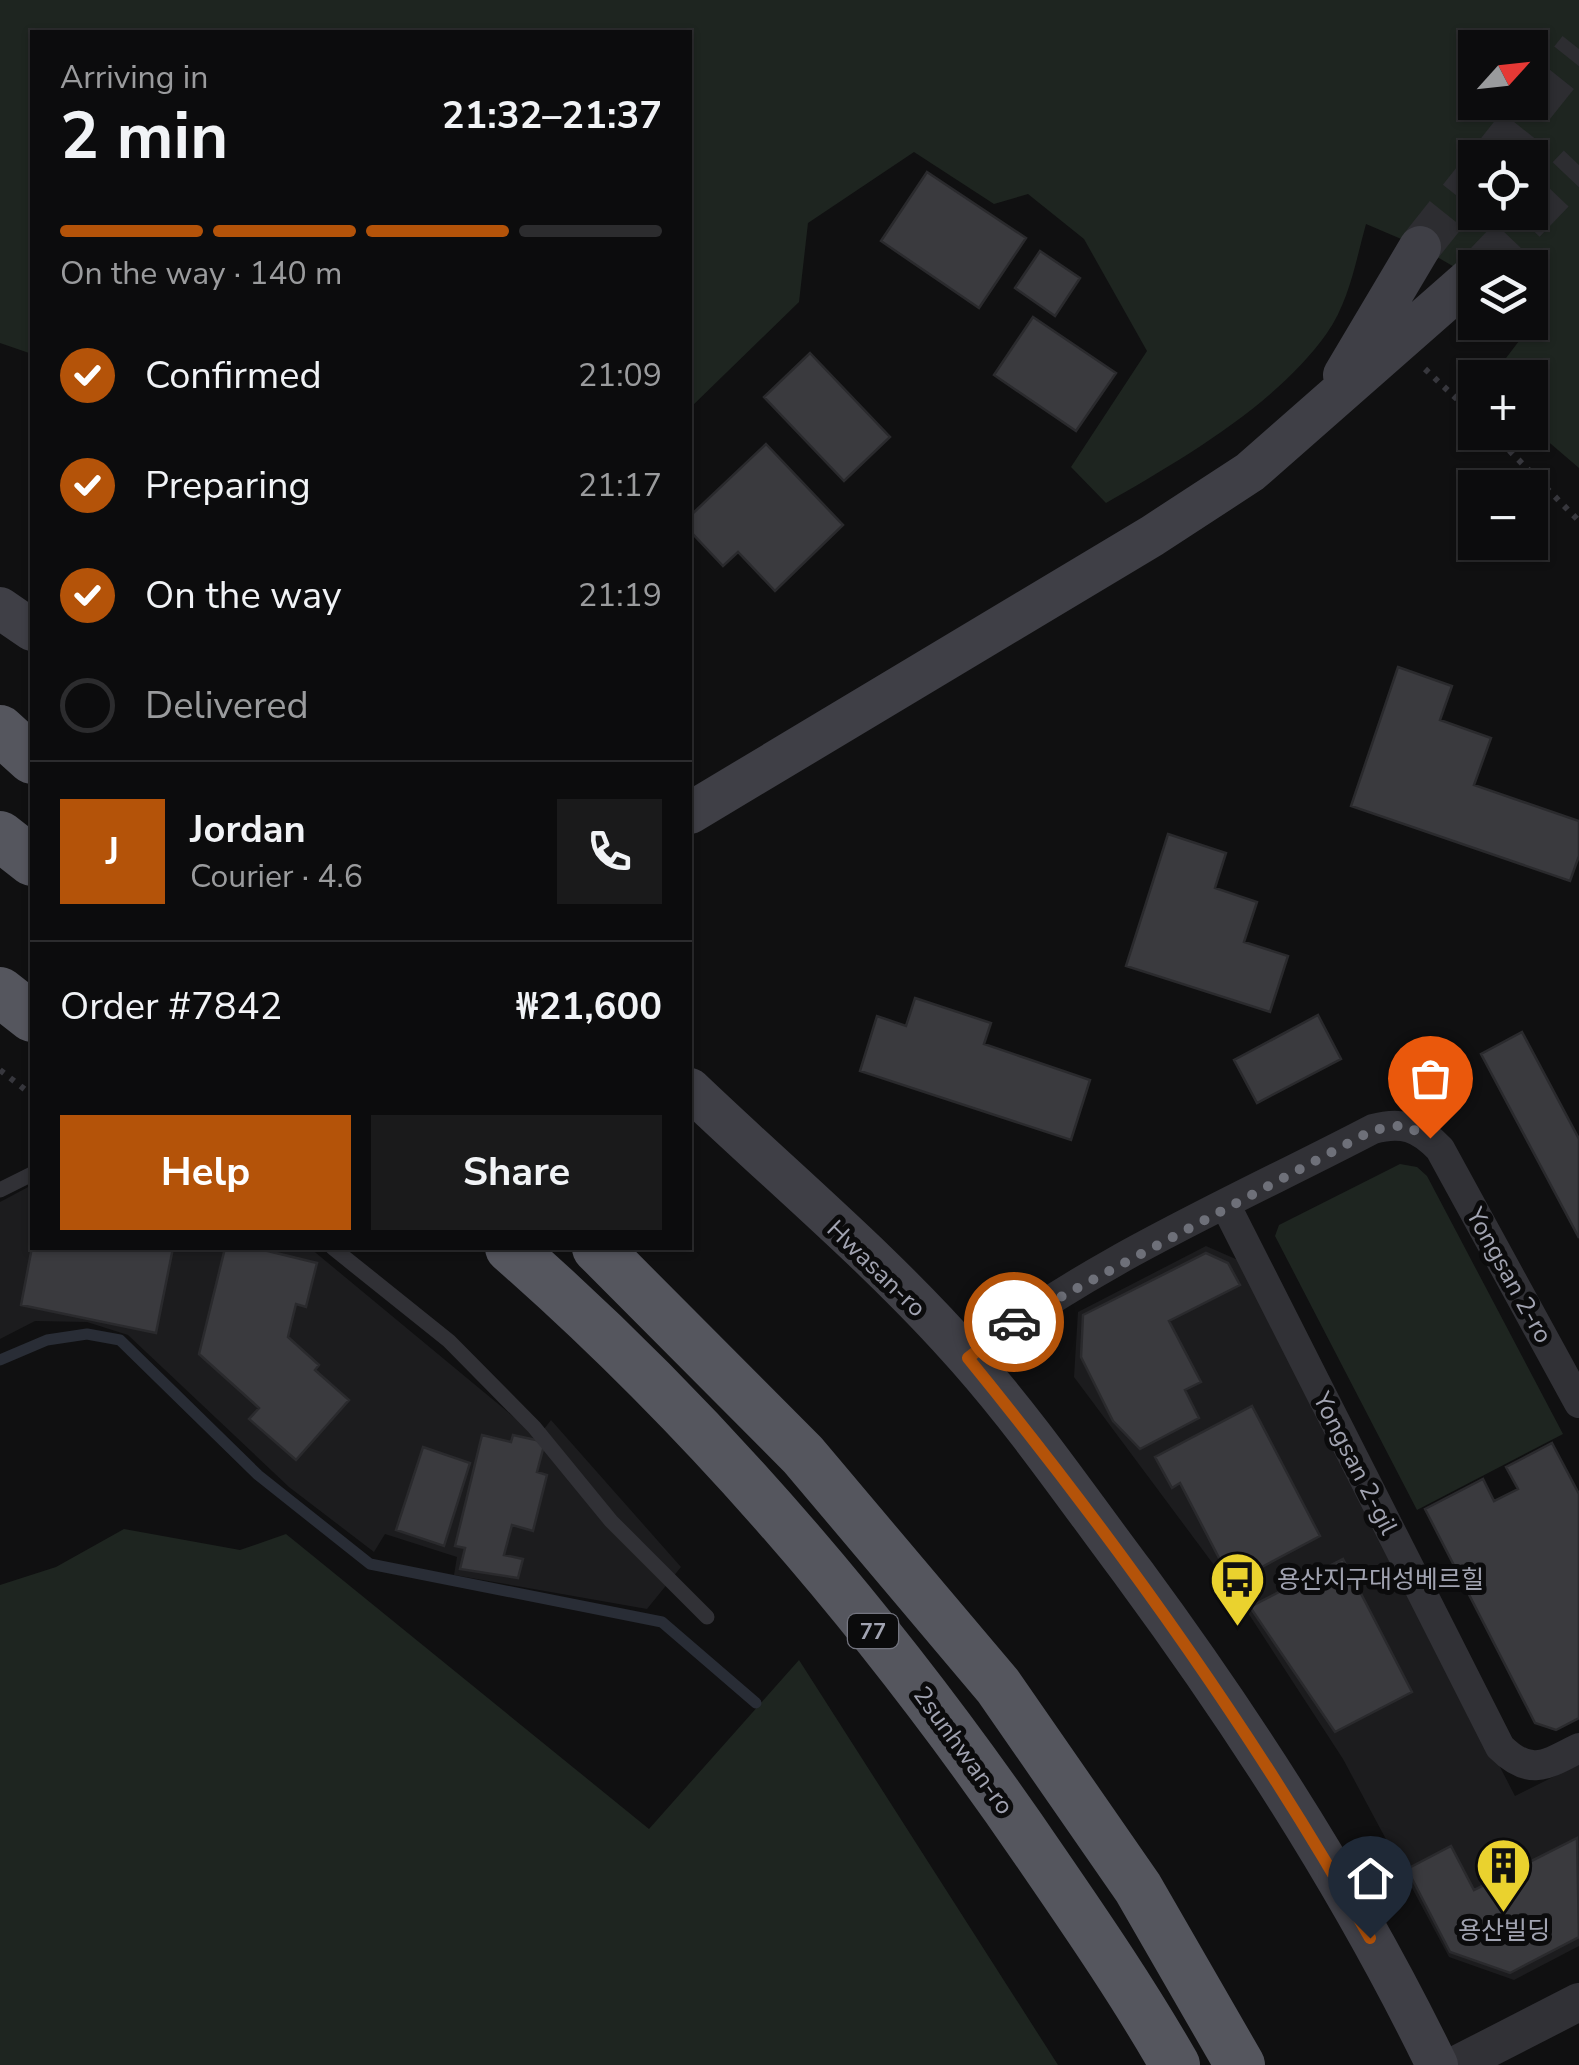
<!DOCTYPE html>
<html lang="en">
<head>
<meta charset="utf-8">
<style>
  :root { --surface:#0c0c0d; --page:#1a1a1b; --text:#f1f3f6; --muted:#9a9b9d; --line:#2c2c2e; --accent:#b45309 }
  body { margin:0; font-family:"Nunito Sans","Noto Sans KR",sans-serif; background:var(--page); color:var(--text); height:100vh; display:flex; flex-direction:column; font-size:38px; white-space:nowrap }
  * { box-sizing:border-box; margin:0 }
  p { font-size:32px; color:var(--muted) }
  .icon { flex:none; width:55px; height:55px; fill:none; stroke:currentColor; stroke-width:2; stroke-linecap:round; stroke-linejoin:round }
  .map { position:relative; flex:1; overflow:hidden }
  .details { position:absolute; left:30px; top:30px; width:662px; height:1220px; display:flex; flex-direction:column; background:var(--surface); border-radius:0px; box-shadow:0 2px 8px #0004,0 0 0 2px var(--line) }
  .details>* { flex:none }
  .needle { width:65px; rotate:63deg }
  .controls { position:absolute; left:1458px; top:30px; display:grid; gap:20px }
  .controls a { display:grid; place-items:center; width:90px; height:90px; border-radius:0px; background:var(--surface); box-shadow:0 2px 8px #0004,0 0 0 2px var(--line); font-size:50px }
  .pin { position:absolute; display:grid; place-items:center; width:85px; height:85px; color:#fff; margin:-102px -42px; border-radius:50% 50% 50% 0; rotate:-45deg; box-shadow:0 0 10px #0007 }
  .pin .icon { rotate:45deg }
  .courier { position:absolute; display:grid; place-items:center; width:100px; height:100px; margin:-50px; border:8px solid #b45309; border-radius:50%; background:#fff; color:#222; box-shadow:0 2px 12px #0007 }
  .head em { font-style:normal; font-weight:700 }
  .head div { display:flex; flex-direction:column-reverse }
  .head { display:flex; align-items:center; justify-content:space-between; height:170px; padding:0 30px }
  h1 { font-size:65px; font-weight:700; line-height:75px }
  .bar { display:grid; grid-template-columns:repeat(4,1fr); gap:15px 10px; align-content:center; height:120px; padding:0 30px }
  .bar i { height:12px; border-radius:8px; background:var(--line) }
  .bar .on { background:var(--accent) }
  .bar p { grid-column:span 4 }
  .line { display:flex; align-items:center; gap:25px; padding:0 30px; border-top:2px solid var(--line) }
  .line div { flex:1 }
  .round { display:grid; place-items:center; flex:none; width:105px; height:105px; border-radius:0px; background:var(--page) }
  ol { padding:0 30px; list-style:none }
  li { display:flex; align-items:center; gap:30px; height:110px }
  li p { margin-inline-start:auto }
  li .icon { padding:10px; border-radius:50%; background:var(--accent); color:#fff; stroke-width:4 }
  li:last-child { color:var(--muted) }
  li i { width:55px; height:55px; border:5px solid var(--line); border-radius:50% }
  .action { display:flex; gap:20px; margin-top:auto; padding:20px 30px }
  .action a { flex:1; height:115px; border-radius:0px; background:var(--accent); color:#fff; font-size:40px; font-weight:700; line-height:115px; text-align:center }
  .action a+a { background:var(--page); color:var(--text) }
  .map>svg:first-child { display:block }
</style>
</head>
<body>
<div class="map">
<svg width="1579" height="2065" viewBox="0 0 1579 2065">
  <rect width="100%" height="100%" fill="#101011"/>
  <path fill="#1c1c1e" d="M 32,1185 L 32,1248 L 310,1248 L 538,1437 L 551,1420 L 681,1567 L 647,1609 L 454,1575 L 457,1557 L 385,1534 L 374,1552 L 289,1487 L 128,1335 L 87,1322 L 35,1321 L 0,1339 L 0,1202 Z
    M 1206,1246 L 1238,1260 L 1515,1796 L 1579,1764 L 1579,1946 L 1514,1980 L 1449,1957 L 1343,1759 L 1237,1596 L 1074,1377 L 1078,1312 Z"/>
  <path fill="#1e2520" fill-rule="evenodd" d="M 0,0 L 1579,0 L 1579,468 L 1530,426 L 1530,378 L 1476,377 L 1500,366 L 1535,320 L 1530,316 L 1530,268 L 1475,268 L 1475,279 L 1420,247 L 1366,224 C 1356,260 1349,302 1327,333 C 1276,405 1181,460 1106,503 L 1071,467 L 1147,351 L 1084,239 L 1028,194 L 994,204 L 914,152 L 808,223 L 799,302 L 690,408 L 690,32 L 32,32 L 32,354 L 0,343 ZM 1475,48 L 1530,48 L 1530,102 L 1475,102 ZM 1475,158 L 1530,158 L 1530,212 L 1475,212 Z
    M 1400,1164 L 1417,1167 L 1427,1176 L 1563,1434 L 1417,1510 L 1275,1236 L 1279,1225 Z
    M 124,1529 L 240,1550 L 286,1534 L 649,1829 L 799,1660 L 1058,2065 L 0,2065 L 0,1585 L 56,1567 Z"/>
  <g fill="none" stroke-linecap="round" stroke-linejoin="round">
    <path stroke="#292d36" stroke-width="11" d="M 0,1360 L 47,1340 L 87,1334 L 120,1340 L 258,1475 L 370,1564 L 662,1622 L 756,1703"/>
  </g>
  <path fill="#3a3a3e" stroke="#2a2a2d" stroke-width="2.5" d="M 927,172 L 1026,238 L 979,308 L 881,241 Z
    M 1040,251 L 1080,278 L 1055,316 L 1015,288 Z
    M 1033,317 L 1116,373 L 1076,431 L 994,375 Z
    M 810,353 L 890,437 L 844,481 L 764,397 Z
    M 766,444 L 843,525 L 775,591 L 738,552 L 723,566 L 690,531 L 690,516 Z
    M 1398,667 L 1452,686 L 1440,720 L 1491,738 L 1474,785 L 1579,821 L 1579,856 L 1570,881 L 1351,806 Z
    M 1168,834 L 1226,853 L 1215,888 L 1257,902 L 1244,942 L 1288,956 L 1270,1012 L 1126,966 Z
    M 915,998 L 991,1023 L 984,1044 L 1090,1080 L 1071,1140 L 860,1071 L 877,1016 L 906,1026 Z
    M 1318,1015 L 1341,1059 L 1257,1103 L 1234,1060 Z
    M 1522,1032 L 1579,1139 L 1579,1238 L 1481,1054 Z
    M 32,1247 L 173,1248 L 156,1333 L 21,1305 Z
    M 225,1248 L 269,1248 L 268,1251 L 317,1263 L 306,1307 L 296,1304 L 288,1337 L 319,1365 L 315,1370 L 349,1400 L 296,1460 L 249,1419 L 259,1408 L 199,1354 Z
    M 1206,1253 L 1228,1263 L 1240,1285 L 1169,1321 L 1201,1382 L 1185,1390 L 1199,1418 L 1140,1449 L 1113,1421 L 1081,1357 L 1083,1315 Z
    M 1252,1406 L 1320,1536 L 1232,1583 L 1180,1483 L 1172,1488 L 1155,1457 Z
    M 482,1435 L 511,1442 L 513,1435 L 545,1442 L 537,1472 L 547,1475 L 533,1531 L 512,1525 L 504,1555 L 523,1559 L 518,1578 L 460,1569 L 465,1548 L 455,1546 Z
    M 1552,1443 L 1579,1494 L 1579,1718 L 1556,1730 L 1535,1723 L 1425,1509 L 1483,1479 L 1494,1501 L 1518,1489 L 1506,1467 Z
    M 423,1447 L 470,1463 L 444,1546 L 396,1530 Z
    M 1343,1559 L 1412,1692 L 1335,1732 L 1250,1607 Z
    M 1577,1838 L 1579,1937 L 1510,1973 L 1450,1952 L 1407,1869 L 1451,1846 L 1474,1890 Z"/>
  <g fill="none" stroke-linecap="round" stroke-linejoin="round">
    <path stroke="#2d2d31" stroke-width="42" stroke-dasharray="42 21" stroke-linecap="butt" d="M 1492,158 L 1579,49
      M 1420,247 L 1475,178
      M 1481,268 L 1579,165"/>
    <path stroke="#37373d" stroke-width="6" stroke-dasharray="5 8" stroke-linecap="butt" d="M 1425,369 L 1475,416
      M 1491,432 L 1579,521
      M 0,1070 L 32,1095"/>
    <path stroke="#313136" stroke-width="15" d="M 0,1190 L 32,1174
      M 333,1248 L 449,1341 L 534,1427 L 611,1521 L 707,1617"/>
    <path stroke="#313136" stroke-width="30" d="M 1226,1206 L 1500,1747 C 1530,1777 1546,1765 1579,1748
      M 968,1358 C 1089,1263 1237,1200 1373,1129 C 1402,1121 1419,1127 1440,1149 L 1579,1403"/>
    <path stroke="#313136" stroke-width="38" d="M 1456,2065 L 1579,2002"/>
    <path stroke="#3f3f46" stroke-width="42" d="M 1344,375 L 1420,247
      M 0,608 L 32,630
      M 690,813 L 1152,536 L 1250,472 L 1472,277
      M 690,1089 C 783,1178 884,1262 968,1358 C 1029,1427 1080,1502 1135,1575 C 1249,1730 1353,1892 1437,2065"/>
    <path stroke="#55565e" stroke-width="50" d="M 0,730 L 32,759
      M 0,836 L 32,861
      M 0,992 L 32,1017
      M 510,1248 C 715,1428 891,1637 1044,1862 C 1090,1929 1135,1995 1175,2065
      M 597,1248 L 803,1455 L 998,1686 L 1138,1888 L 1240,2065"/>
  </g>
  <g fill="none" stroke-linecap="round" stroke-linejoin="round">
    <path stroke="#6e7079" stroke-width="10" stroke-dasharray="0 18" d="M 1014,1322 L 1373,1130 L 1404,1125 L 1430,1138"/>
    <path stroke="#b45309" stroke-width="12" d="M 1014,1322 L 968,1358 C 1117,1541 1254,1732 1370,1938"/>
  </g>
  <defs>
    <symbol id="bus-pin" viewBox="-11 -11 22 30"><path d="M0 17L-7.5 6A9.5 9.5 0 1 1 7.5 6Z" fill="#ead22e" stroke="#0b0b0c"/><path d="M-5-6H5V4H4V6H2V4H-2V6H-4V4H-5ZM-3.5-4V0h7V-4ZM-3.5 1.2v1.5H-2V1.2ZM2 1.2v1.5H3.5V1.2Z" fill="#111"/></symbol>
    <symbol id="building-pin" viewBox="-11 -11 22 30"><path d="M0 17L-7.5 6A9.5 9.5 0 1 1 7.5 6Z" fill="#ead22e" stroke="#0b0b0c"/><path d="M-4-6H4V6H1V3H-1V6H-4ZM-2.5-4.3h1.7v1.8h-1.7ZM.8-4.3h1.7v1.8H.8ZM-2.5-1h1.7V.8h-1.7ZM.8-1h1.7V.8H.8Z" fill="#111"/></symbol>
  </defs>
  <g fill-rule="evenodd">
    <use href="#bus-pin" x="1206" y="1548" width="63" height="86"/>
    <use href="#building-pin" x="1472" y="1834" width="63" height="86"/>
  </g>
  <g text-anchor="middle" stroke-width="10" stroke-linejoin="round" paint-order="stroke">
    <rect fill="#0b0b0c" stroke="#747580" stroke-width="2.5" x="848" y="1614" width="50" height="34" rx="8"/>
    <g font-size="22" font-weight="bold" fill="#a1a3b1">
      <text x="873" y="1639">77</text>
    </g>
    <g font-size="25" fill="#a1a3b1" stroke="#0b0b0c">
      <text transform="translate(877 1268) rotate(44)" y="9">Hwasan-ro</text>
      <text transform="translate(1510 1275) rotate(61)" y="9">Yongsan 2-ro</text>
      <text transform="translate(1356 1463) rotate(63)" y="9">Yongsan 2-gil</text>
      <text transform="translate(964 1750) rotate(54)" y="9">2sunhwan-ro</text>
    </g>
    <g font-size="25" fill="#a1a3b1" stroke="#0b0b0c" text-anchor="start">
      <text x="1277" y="1588">용산지구대성베르힐</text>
      <text x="1504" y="1939" text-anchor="middle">용산빌딩</text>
    </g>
  </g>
</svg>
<div class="controls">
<a><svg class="needle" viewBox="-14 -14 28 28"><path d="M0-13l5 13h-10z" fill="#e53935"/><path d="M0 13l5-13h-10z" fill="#9a9b9d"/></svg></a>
<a><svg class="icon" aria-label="locate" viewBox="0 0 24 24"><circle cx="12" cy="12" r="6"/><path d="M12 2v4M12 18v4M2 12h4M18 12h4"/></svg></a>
<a><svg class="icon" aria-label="layers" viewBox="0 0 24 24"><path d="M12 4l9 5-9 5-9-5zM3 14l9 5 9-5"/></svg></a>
<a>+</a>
<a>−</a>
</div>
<div class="pin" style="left:1430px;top:1138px;background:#ea580c"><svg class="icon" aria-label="bag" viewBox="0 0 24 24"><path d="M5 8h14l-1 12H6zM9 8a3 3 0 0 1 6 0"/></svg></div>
<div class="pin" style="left:1370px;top:1938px;background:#1f2937"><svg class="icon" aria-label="home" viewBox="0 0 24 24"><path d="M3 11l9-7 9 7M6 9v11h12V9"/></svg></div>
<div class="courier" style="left:1014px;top:1322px"><svg class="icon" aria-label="car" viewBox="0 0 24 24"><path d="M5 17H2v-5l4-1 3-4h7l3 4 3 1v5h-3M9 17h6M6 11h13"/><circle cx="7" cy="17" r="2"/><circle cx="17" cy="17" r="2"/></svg></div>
<section class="details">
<div class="head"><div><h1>2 min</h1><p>Arriving in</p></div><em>21:32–21:37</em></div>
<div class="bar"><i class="on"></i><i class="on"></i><i class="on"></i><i></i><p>On the way · 140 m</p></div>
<ol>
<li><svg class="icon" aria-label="check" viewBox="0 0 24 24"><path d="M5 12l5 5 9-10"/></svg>Confirmed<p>21:09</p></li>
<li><svg class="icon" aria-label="check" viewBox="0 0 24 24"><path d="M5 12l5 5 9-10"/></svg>Preparing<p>21:17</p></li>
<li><svg class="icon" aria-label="check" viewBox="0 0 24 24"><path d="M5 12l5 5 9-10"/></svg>On the way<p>21:19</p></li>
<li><i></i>Delivered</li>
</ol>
<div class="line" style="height:180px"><b class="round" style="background:var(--accent);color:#fff">J</b><div><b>Jordan</b><p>Courier · 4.6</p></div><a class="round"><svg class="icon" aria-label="phone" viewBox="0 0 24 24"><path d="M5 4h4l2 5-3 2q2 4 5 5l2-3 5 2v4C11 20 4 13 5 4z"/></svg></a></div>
<div class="line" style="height:130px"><div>Order #7842</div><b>₩21,600</b></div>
<div class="action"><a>Help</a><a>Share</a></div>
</section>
</div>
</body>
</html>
